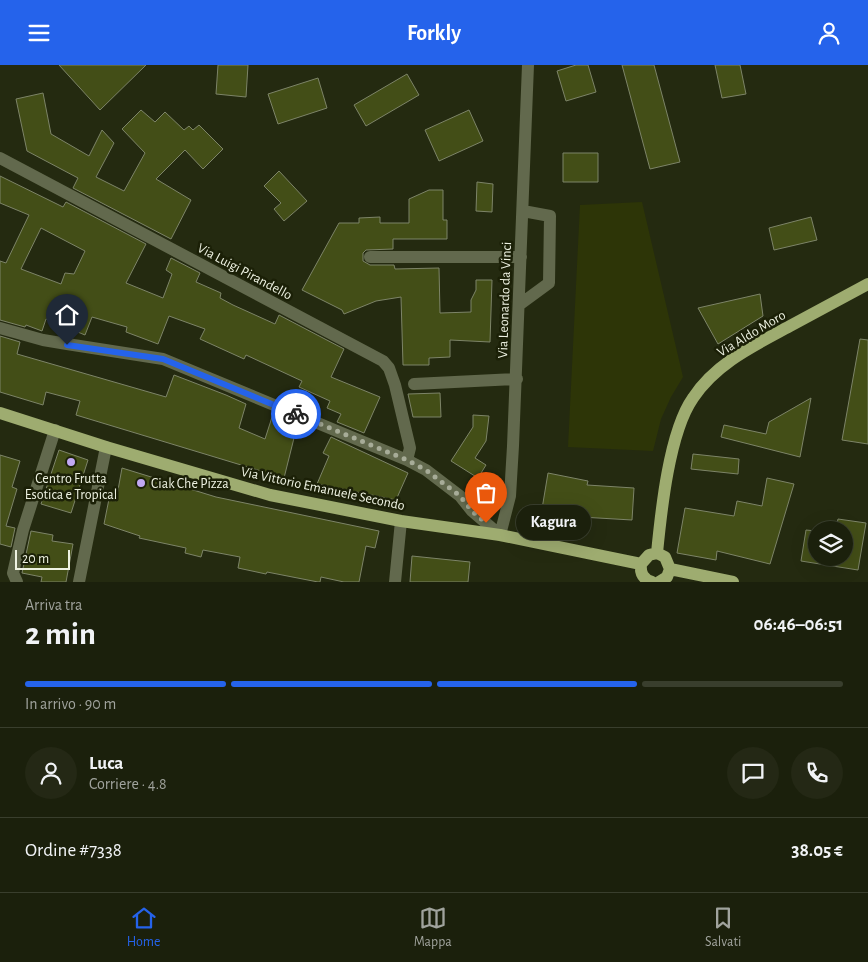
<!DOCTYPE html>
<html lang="it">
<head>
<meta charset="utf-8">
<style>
  :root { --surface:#1b200c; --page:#242815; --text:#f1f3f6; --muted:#a0a39d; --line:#393e2d; --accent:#2563eb }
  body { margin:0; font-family:"Alegreya Sans",sans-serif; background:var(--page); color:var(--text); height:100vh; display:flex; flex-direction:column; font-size:19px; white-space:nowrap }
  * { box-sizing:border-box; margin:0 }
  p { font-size:16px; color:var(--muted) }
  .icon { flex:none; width:28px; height:28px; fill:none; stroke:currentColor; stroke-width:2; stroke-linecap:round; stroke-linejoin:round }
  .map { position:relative; height:517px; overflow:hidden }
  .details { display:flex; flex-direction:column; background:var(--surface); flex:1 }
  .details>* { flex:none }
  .controls { position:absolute; left:808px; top:456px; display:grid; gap:10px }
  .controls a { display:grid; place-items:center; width:45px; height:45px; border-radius:50%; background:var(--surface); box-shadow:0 5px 20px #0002,0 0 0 1px var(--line); font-size:25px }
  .scale { position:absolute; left:15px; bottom:12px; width:55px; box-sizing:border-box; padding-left:5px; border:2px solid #eef2e2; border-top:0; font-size:14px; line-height:18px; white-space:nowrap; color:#eef2e2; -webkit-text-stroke:4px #1b2007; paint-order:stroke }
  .pin { position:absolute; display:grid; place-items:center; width:42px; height:42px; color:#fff; margin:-51px -21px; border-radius:50% 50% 50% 0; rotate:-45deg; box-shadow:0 0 5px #0007 }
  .pin .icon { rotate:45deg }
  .courier { position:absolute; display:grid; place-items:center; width:50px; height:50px; margin:-25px; border:4px solid #2563eb; border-radius:50%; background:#fff; color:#222; box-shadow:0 1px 6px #0007 }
  .bubble { position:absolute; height:35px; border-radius:18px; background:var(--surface); box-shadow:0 5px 20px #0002,0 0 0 1px var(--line); font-size:16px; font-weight:700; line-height:35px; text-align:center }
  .head em { font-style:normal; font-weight:700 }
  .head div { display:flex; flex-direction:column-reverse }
  .head { display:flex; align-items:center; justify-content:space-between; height:85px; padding:0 25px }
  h1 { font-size:32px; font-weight:700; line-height:38px }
  .bar { display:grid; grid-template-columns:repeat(4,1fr); gap:8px 5px; align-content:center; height:60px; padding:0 25px }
  .bar i { height:6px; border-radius:4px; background:var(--line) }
  .bar .active { background:var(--accent) }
  .bar p { grid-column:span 4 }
  .line { display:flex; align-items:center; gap:12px; padding:0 25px; border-top:1px solid var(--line) }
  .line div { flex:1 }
  .round { display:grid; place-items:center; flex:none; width:52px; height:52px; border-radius:26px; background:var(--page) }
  header { display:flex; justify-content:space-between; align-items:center; height:65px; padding:0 25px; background:var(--accent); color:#fff; font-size:22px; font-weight:700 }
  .tabs { display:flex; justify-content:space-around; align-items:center; height:70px; border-top:1px solid var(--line); background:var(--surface); font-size:14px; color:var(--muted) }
  .tabs a { display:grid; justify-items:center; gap:2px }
  .tabs .active { color:var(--accent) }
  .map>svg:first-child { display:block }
</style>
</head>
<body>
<header><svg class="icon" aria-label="menu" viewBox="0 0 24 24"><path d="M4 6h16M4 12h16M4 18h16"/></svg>Forkly<svg class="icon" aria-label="person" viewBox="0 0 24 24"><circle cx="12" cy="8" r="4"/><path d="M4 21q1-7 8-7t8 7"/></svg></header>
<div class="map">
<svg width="868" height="517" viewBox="0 0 868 517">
  <rect width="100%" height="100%" fill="#242a10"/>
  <path fill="#2d3507" d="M 642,137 L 683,312 L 671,332 L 661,354 L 653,386 L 568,382 L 580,140 Z"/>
  <path fill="#434e17" stroke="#7d8468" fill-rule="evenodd" d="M 59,0 L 146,0 L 100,45 Z
    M 218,0 L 248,0 L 246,32 L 216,29 Z
    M 576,0 L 588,0 L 596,27 L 566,36 L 557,6 Z
    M 622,0 L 654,0 L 680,97 L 650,104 Z
    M 715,0 L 740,0 L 746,29 L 722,33 Z
    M 407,9 L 419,30 L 366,61 L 354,40 Z
    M 318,13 L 327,43 L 278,59 L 268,29 Z
    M 43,28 L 51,69 L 89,91 L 102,65 L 114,78 L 96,112 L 124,126 L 145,88 L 122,64 L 141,45 L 155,57 L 165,47 L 184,65 L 189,61 L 193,65 L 199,60 L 223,84 L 203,104 L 185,85 L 156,114 L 191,135 L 171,174 L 73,123 L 78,113 L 27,86 L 16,34 Z
    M 469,45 L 483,76 L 439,96 L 425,65 Z
    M 563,88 L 598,88 L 598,117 L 563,117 Z
    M 279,106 L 307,136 L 284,156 L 274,144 L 281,138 L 264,121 Z
    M 0,111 L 63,142 L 66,137 L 146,179 L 126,218 L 163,233 L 172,209 L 166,205 L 171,193 L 200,208 L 196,217 L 221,228 L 220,233 L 233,240 L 275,259 L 279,250 L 344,284 L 331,312 L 380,332 L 364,368 L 337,357 L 341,349 L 327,343 L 330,336 L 299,322 L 302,316 L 246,290 L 244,294 L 200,274 L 205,264 L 169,251 L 158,279 L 126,267 L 127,262 L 92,252 L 85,270 L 46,254 L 42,266 L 26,260 L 25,262 L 0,255 L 0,196 L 6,198 L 29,150 L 0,138 ZM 41,163 L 85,186 L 74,209 L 65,208 L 61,219 L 21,204 Z
    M 477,117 L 493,119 L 492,147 L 476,146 Z
    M 429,125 L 443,125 L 443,155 L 447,155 L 447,174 L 393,174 L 393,184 L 366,185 L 363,188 L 363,196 L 370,200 L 394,200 L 395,204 L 439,203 L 440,248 L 471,247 L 471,235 L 476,225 L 476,215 L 492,215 L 490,277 L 450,275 L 450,292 L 429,293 L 429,300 L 403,300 L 401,232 L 376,236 L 344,249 L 342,245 L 302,225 L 339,158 L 359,158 L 359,153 L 380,152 L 380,158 L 409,158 L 409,134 Z
    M 811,152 L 817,175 L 774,185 L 769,163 Z
    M 760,229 L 763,251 L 718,279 L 698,243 Z
    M 0,271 L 20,277 L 17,289 L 166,332 L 174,310 L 226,330 L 246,339 L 239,363 L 265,374 L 273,349 L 293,357 L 290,371 L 294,373 L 284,413 L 76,350 L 80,336 L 46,327 L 43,340 L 0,327 Z
    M 860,274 L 868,275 L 868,379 L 842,375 Z
    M 440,328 L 441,352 L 413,352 L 408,329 Z
    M 811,333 L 800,392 L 721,372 L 724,360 L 766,369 L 769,357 Z
    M 473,350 L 489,351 L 486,376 L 475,393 L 486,400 L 478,413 L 451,396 L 473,362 Z
    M 331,372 L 408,408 L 396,435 L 317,419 L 329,391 L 323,388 Z
    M 59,385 L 88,395 L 71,448 L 41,439 Z
    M 693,389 L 739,394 L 738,409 L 691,404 Z
    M 0,390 L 20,396 L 12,422 L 17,424 L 6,461 L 15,463 L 11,482 L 0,479 Z
    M 122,403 L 216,432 L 379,466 L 375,483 L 366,481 L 359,517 L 344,517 L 321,512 L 320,517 L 318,517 L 267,507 L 266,509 L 238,503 L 240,492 L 203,485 L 201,492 L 185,488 L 186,483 L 139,473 L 140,471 L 104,459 L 109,434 L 116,436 Z
    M 548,408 L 588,416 L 587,420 L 634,423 L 632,455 L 581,452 L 580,458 L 541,450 Z
    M 767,413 L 794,419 L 770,499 L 717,486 L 716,495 L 677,488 L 685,443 L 734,451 L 737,436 L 762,441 Z
    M 838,454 L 866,458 L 858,505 L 801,496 L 806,465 L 816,466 L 816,492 L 844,492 L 844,465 L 836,465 Z
    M 31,466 L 53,470 L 52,476 L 73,479 L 66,517 L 41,517 L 42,512 L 22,508 Z
    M 412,491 L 470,497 L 468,517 L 410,517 Z"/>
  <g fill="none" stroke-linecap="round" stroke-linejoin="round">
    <path stroke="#62694d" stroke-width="12" d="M 0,93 L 383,296 L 389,303 L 395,320 L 410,383 L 407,395
      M 370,192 L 521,192
      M 519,240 L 549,218 L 550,151 L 523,146
      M 0,263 L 43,275 L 67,279 L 163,294 L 407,395 L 426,405 L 460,431 L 472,446 L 500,470 L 510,431 L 513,381 L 528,0
      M 414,319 L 517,314
      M 17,517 L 13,508 L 23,465 L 55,365
      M 79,517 L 106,382
      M 395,517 L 401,456"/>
    <path stroke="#9eac70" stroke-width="12" d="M 0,348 L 106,382 L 270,430 L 401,456 L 500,470 L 641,499
      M 657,488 C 661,447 669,367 693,333 C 716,298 755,280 790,261 C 816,247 842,233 868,219
      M 670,504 L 733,517
      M 652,517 C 643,514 640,508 641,499 L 649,490 L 657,488 L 665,492 L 670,504 L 667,512 L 659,517"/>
  </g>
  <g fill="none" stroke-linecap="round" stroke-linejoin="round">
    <path stroke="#a7ac98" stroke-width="5" stroke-dasharray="0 9" d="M 296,349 L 407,395 L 426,405 L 460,431 L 472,446 L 486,458"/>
    <path stroke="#2563eb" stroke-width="6" d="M 67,280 L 163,294 L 296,349"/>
  </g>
  <g fill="#c1a8f3" stroke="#1b2007" stroke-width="2">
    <circle cx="71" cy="397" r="5"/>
    <circle cx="141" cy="418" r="5"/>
  </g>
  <g text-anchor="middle" stroke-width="5" stroke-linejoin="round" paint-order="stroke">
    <g font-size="14" fill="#eef2e2" stroke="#1b2007">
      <text transform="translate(245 206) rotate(28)" y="5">Via Luigi Pirandello</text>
      <text transform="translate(504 235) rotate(-88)" y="5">Via Leonardo da Vinci</text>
      <text transform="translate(751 268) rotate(-31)" y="5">Via Aldo Moro</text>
      <text transform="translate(323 423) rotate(12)" y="5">Via Vittorio Emanuele Secondo</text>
    </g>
    <g font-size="14" fill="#eef2e2" stroke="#1b2007">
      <text x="71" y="418">Centro Frutta<tspan x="71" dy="16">Esotica e Tropical</tspan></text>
      <text x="151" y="423" text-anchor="start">Ciak Che Pizza</text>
    </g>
  </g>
</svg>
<div class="controls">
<a><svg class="icon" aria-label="layers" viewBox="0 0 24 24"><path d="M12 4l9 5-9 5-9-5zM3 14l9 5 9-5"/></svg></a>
</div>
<div class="scale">20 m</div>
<div class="pin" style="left:486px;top:458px;background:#ea580c"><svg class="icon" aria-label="bag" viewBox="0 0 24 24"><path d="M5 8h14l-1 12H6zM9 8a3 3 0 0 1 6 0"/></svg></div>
<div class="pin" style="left:67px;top:280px;background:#1f2937"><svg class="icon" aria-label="home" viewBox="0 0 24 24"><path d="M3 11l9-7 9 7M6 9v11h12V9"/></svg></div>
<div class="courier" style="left:296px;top:349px"><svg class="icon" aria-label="bike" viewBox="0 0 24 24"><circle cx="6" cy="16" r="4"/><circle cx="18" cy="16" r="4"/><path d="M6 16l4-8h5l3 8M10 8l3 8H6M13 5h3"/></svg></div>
<div class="bubble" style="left:516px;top:440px;width:75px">Kagura</div>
</div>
<section class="details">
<div class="head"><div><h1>2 min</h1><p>Arriva tra</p></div><em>06:46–06:51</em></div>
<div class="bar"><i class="active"></i><i class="active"></i><i class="active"></i><i></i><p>In arrivo · 90 m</p></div>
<div class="line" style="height:90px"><a class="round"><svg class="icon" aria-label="person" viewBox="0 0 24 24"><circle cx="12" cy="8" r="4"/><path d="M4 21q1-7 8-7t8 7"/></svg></a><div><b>Luca</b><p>Corriere · 4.8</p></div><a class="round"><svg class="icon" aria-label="chat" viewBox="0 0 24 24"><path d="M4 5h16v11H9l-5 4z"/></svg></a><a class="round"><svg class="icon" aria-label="phone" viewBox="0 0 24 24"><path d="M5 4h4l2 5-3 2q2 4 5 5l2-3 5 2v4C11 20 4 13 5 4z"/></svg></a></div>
<div class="line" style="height:65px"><div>Ordine #7338</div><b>38.05 €</b></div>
</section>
<nav class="tabs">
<a class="active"><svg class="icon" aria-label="home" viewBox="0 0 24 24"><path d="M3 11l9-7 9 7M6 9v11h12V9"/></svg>Home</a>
<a><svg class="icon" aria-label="map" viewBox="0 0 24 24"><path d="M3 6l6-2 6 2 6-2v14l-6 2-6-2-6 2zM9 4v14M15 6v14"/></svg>Mappa</a>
<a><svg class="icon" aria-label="saved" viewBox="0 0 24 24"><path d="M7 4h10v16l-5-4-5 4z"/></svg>Salvati</a>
</nav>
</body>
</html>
